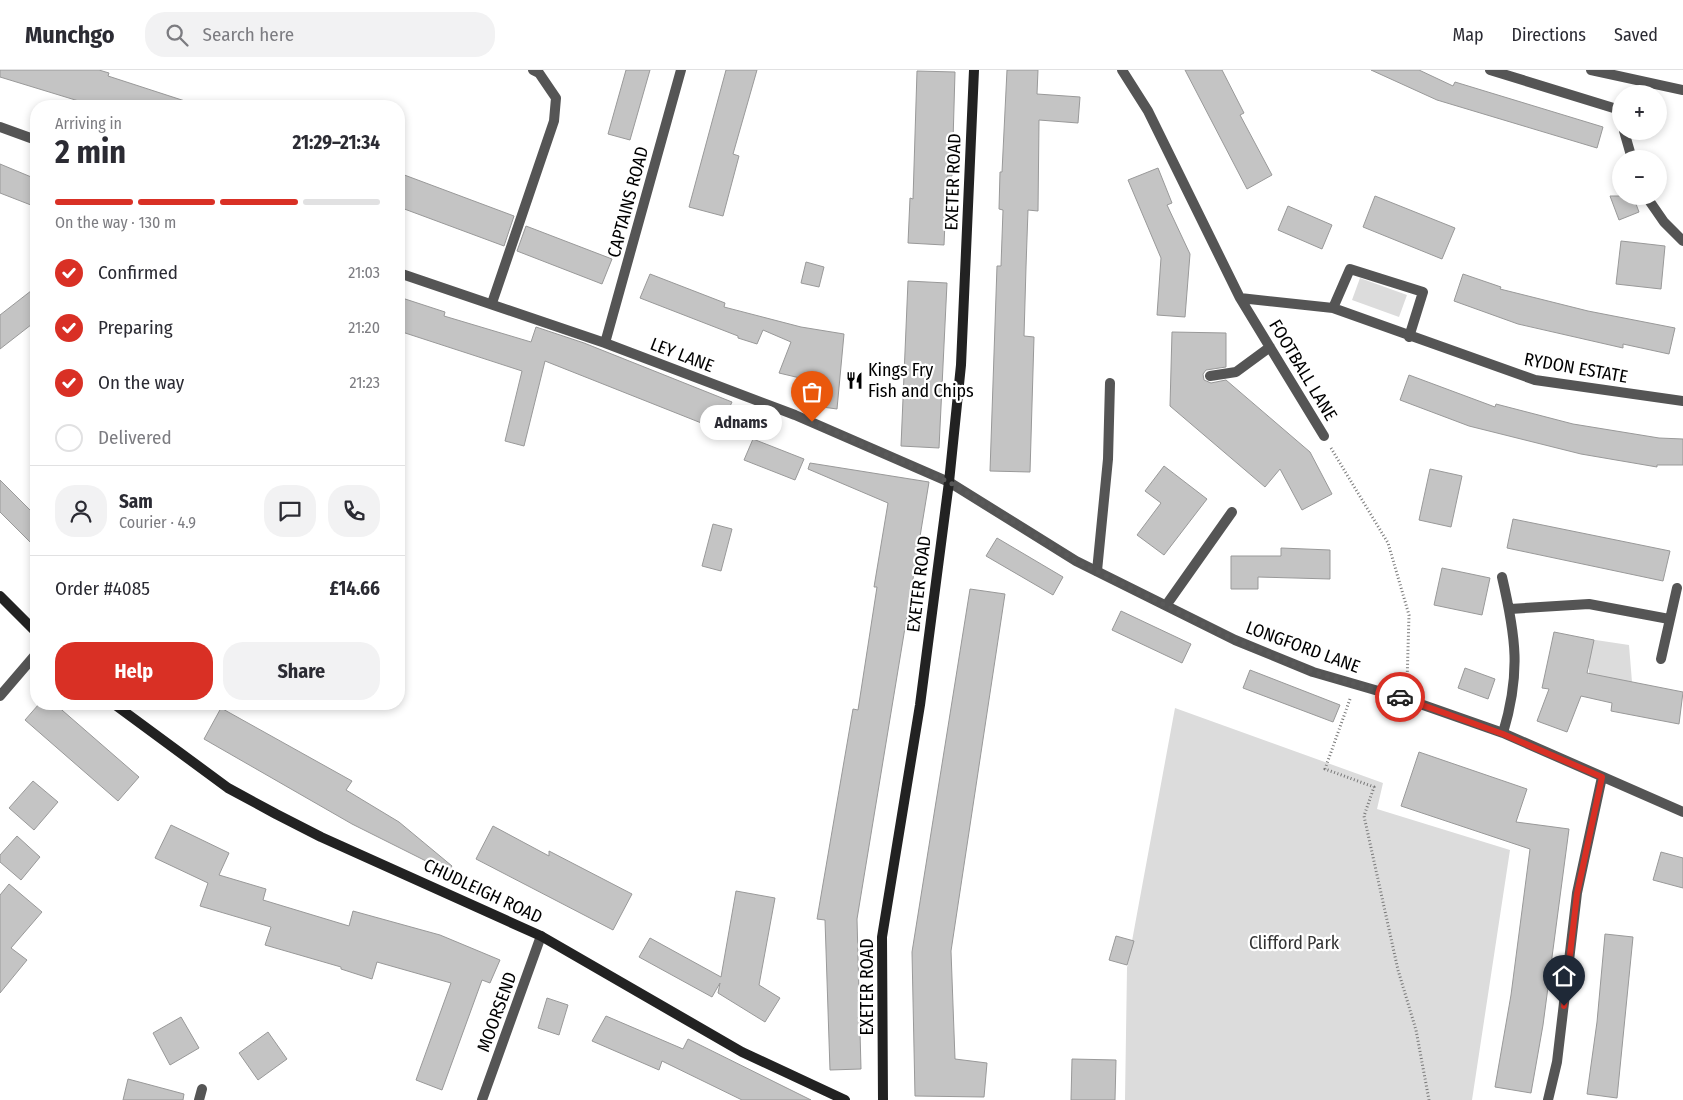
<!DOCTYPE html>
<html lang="en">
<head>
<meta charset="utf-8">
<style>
  :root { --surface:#fff; --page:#f2f2f3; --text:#2b2b33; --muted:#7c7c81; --line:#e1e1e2; --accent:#d93025 }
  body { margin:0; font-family:"Fira Sans Condensed",sans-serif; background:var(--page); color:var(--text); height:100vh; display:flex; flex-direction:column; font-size:19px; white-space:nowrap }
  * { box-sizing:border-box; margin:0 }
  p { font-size:16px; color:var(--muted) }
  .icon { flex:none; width:28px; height:28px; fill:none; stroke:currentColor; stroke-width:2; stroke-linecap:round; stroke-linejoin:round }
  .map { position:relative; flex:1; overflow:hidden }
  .details { position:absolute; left:30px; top:30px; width:375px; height:610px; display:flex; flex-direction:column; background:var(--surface); border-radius:20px; box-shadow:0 2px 8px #0003 }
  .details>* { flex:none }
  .fabs { position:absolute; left:1612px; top:15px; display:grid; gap:10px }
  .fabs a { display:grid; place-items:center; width:55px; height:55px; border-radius:50%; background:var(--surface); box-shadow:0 2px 8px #0003; font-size:25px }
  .pin { position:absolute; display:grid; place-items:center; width:42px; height:42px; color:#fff; margin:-51px -21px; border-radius:50% 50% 50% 0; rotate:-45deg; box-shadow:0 0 5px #0007 }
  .pin .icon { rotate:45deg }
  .courier { position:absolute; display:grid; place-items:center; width:50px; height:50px; margin:-25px; border:4px solid #d93025; border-radius:50%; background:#fff; color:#222; box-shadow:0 1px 6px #0007 }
  .bubble { position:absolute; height:35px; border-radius:18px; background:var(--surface); box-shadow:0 2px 8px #0003; font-size:16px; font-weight:700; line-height:35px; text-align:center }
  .summary em { font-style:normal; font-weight:700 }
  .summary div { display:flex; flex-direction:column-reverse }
  .summary { display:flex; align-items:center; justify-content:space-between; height:85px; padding:0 25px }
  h1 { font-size:32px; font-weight:700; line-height:38px }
  .bar { display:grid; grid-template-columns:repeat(4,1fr); gap:8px 5px; align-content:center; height:60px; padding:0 25px }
  .bar i { height:6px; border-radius:4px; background:var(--line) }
  .bar .on { background:var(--accent) }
  .bar p { grid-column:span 4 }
  .line { display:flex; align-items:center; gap:12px; padding:0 25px; border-top:1px solid var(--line) }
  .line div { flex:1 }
  .round { display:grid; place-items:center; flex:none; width:52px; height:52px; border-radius:20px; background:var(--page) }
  ol { padding:0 25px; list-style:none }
  li { display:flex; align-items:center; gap:15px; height:55px }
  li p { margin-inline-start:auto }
  li .icon { padding:5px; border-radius:50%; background:var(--accent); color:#fff; stroke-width:4 }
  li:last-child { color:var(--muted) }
  li i { width:28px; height:28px; border:2px solid var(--line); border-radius:50% }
  .cta { display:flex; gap:10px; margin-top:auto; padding:10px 25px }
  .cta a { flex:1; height:58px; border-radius:20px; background:var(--accent); color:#fff; font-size:20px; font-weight:700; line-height:58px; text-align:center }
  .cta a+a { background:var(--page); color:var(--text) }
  header { display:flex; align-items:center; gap:30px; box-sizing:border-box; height:70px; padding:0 25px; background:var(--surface); border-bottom:1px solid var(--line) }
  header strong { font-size:24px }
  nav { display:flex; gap:28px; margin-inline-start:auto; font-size:18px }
  .search { width:350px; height:45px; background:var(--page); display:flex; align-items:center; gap:12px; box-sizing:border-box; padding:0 18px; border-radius:20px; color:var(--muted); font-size:19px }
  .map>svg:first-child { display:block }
</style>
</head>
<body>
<header>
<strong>Munchgo</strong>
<div class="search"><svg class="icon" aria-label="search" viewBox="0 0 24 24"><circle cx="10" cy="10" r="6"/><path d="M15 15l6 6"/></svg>Search here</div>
<nav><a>Map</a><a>Directions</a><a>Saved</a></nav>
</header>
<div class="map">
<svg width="1683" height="1030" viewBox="0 0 1683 1030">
  <rect width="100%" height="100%" fill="#fff"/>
  <path fill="#dcdcdc" d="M 1360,208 L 1407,225 L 1399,247 L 1352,230 Z
    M 1589,569 L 1629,575 L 1632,612 L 1589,607 Z
    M 1175,638 L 1383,713 L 1377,739 L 1510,780 L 1472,1030 L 1125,1030 L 1127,898 Z"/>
  <path fill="#c4c4c4" stroke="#999" d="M 0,0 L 99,0 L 109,3 L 108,6 L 188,32 L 188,36 L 95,36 L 0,7 Z
    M 626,0 L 650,0 L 630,70 L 608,64 Z
    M 726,0 L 757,0 L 733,84 L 739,86 L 723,146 L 689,137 Z
    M 1007,0 L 1038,0 L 1037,24 L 1080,27 L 1078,53 L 1039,50 L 1038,141 L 1028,140 L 1026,197 L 1024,266 L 1034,267 L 1030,402 L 990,401 L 997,196 L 1001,196 L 1003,140 L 999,139 L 1000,102 L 1002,102 Z
    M 1185,0 L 1222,0 L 1244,43 L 1240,45 L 1272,105 L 1247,119 Z
    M 1371,0 L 1419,0 L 1453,16 L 1455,12 L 1603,57 L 1597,78 L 1437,30 Z
    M 917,1 L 955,2 L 952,106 L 947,106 L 944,175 L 908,173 L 910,128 L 913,129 Z
    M 0,94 L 36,109 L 36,137 L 0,123 Z
    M 1158,98 L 1172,133 L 1167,135 L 1190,184 L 1185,247 L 1157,245 L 1161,188 L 1128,110 Z
    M 399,103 L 514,146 L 504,176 L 399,137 Z
    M 1375,126 L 1455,158 L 1442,189 L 1363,157 Z
    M 1610,126 L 1633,126 L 1639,142 L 1619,150 Z
    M 1288,136 L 1332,155 L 1322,179 L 1278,160 Z
    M 526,156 L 612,189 L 602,214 L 517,181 Z
    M 1621,171 L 1665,176 L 1661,219 L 1616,214 Z
    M 806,192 L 824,197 L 819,217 L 801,213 Z
    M 650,204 L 725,233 L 724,237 L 801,257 L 844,264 L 837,339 L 815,336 L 817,312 L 779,303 L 791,272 L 763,260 L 757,274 L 738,268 L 738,266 L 640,228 Z
    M 1463,204 L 1501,217 L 1500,219 L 1588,241 L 1675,258 L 1669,284 L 1623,274 L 1623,278 L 1518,254 L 1454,231 Z
    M 908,211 L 947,213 L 939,378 L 901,376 Z
    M 36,217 L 36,251 L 0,279 L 0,245 Z
    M 399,227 L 445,242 L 444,246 L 531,272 L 536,257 L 584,273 L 732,332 L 719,360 L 545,291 L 524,376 L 505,371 L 522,301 L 399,261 Z
    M 1172,262 L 1226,263 L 1226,297 L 1206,300 L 1203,304 L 1204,310 L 1211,313 L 1226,310 L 1310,382 L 1332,424 L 1302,440 L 1280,399 L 1265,417 L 1170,336 Z
    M 1409,305 L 1495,337 L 1496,334 L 1573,354 L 1659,368 L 1683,369 L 1683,395 L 1657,395 L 1657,397 L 1581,384 L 1469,356 L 1400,330 Z
    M 753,369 L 804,389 L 795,410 L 744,390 Z
    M 810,393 L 929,412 L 857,849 L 861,999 L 830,1000 L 825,850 L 817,849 L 853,639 L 858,640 L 877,517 L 874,517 L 888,433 L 808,399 Z
    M 1164,396 L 1207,429 L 1164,485 L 1137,465 L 1161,433 L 1145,421 Z
    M 1430,399 L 1462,406 L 1451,457 L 1419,450 Z
    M 0,410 L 36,446 L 36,478 L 0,442 Z
    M 1513,449 L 1670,481 L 1663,511 L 1507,478 Z
    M 713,454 L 732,459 L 721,501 L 702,496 Z
    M 997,468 L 1063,507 L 1053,525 L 986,486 Z
    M 1281,478 L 1330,480 L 1330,509 L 1258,507 L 1258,519 L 1231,519 L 1231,486 L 1281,486 Z
    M 1442,498 L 1490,508 L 1482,545 L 1434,535 Z
    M 970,519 L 1005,524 L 951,881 L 955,989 L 987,993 L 984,1027 L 915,1026 L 912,882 Z
    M 1121,541 L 1191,574 L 1182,593 L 1112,560 Z
    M 1554,562 L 1594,570 L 1587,603 L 1683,622 L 1679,654 L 1611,641 L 1612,633 L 1581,626 L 1567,662 L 1537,651 L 1549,619 L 1542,618 Z
    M 1465,598 L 1495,609 L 1488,629 L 1458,618 Z
    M 1250,600 L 1340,635 L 1333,652 L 1243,618 Z
    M 39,634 L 55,634 L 139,707 L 118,731 L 25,650 Z
    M 221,638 L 352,711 L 346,720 L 399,752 L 452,796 L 448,802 L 352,754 L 204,669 Z
    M 1419,682 L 1527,719 L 1516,752 L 1569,759 L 1543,955 L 1531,1023 L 1495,1017 L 1511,925 L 1530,779 L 1401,736 Z
    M 33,711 L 58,732 L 34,760 L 9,738 Z
    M 171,755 L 229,783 L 219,805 L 266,819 L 263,830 L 349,856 L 353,841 L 440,865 L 500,890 L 490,913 L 482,910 L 442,1020 L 416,1010 L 451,913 L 377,892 L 372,909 L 341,899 L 341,897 L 265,875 L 271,857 L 200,836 L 208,813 L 155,788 Z
    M 493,756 L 549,786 L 549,781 L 632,824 L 613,860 L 476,789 Z
    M 17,766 L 40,787 L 21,810 L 0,792 L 0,785 Z
    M 1661,782 L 1683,788 L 1683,818 L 1653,810 Z
    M 9,814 L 42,842 L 11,878 L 27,890 L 0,923 L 0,825 Z
    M 736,821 L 775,828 L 759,915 L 780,928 L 765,952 L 718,923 L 720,913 L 712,927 L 639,887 L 650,868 L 721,907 Z
    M 1605,864 L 1633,867 L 1617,1028 L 1587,1024 L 1597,952 Z
    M 1116,866 L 1134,871 L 1127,895 L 1109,890 Z
    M 547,928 L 568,935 L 559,965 L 538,958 Z
    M 606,946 L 683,979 L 688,969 L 811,1030 L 742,1030 L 662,991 L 659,1000 L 592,971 Z
    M 181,947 L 199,978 L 170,995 L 153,963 Z
    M 268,962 L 287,989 L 258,1010 L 239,983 Z
    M 1072,989 L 1116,990 L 1115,1030 L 1071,1030 Z
    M 128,1009 L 184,1024 L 183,1030 L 123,1030 Z"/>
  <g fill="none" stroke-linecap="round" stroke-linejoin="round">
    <path stroke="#777" stroke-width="3" stroke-dasharray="1 2.5" stroke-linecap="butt" d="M 1331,378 L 1388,473 L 1409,545 L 1407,613
      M 1350,629 L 1325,699 L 1374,717 L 1364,746 L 1398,900 L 1416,960 L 1429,1030"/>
    <path stroke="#555" stroke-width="10" d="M 492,233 L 554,51 L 556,28 L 539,3 L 533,0
      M 1097,501 L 1108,389 L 1110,313"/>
    <path stroke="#555" stroke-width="10" d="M 1122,0 L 1148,41 L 1240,228 L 1324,366
      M 1490,0 L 1620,40 L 1621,48
      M 1591,0 L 1683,20
      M 0,57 L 36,70
      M 1624,61 L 1632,89
      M 1646,126 L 1664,152 L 1683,171
      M 399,203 L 605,273 L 795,345 L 949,412 L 1076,491 L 1235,570 L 1313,602 L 1406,629 L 1503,663 L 1683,742
      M 1240,228 L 1333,238 L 1535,310 L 1683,331
      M 1333,238 L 1350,199 L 1423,222 L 1409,267
      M 605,273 L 681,0
      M 1210,306 L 1236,302 L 1270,277
      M 1502,507 C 1516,567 1521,603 1503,663
      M 1167,534 L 1232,442
      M 1510,539 L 1589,534 L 1669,549
      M 1661,589 L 1677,518
      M 0,626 L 36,584
      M 199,1030 L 202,1019
      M 482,1030 L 541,866
      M 1548,1030 L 1557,992 L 1577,823 L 1602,707"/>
    <path stroke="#222" stroke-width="10" d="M 0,526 L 36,562
      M 114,634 L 228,718 L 276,744 L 321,767 L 541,866 L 742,982 L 845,1030
      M 883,1030 L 882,867 L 920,635 L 949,412 L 961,295 L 974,0"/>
  </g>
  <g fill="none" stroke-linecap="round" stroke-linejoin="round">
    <path stroke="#595959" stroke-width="5" stroke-dasharray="0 9" d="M 812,352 L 949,412 L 1076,491 L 1235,570 L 1313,602 L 1400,627"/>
    <path stroke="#d93025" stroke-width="6" d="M 1400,627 L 1503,664 L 1602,707 L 1577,824 L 1564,936"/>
  </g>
  <defs>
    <symbol id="restaurant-bare" viewBox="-9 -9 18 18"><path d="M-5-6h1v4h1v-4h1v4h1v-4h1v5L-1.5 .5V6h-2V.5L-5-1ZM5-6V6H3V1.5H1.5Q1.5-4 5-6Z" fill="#000" stroke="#fff" stroke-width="2.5" paint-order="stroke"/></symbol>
  </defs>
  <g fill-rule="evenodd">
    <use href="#restaurant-bare" x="842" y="298" width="25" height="25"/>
  </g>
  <g text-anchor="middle" stroke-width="4.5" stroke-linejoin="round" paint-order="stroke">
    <g font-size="18" fill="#000" stroke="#fff">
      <text transform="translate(953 112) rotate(-88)" y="6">EXETER ROAD</text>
      <text transform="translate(628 132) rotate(-75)" y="6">CAPTAINS ROAD</text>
      <text transform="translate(682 285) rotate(21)" y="6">LEY LANE</text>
      <text transform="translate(1576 298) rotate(10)" y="6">RYDON ESTATE</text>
      <text transform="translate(1303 300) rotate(59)" y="6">FOOTBALL LANE</text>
      <text transform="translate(919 514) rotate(-83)" y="6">EXETER ROAD</text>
      <text transform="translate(1303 577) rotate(20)" y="6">LONGFORD LANE</text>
      <text transform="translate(483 821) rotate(25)" y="6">CHUDLEIGH ROAD</text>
      <text transform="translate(867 917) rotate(-90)" y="6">EXETER ROAD</text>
      <text transform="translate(497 942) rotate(-70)" y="6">MOORSEND</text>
    </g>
    <g font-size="18" fill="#000" stroke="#fff" text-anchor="start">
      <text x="868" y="306">Kings Fry<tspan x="868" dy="21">Fish and Chips</tspan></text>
    </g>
    <g font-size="18" fill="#333" stroke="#fff">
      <text x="1294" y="879">Clifford Park</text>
    </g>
  </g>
</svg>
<div class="fabs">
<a>+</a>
<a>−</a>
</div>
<div class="pin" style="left:812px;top:352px;background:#ea580c"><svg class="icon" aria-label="bag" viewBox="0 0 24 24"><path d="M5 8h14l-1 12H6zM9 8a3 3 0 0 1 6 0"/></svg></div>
<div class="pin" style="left:1564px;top:936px;background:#1f2937"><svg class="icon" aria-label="home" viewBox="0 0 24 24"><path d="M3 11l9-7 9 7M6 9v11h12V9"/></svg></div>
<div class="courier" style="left:1400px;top:627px"><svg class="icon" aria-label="car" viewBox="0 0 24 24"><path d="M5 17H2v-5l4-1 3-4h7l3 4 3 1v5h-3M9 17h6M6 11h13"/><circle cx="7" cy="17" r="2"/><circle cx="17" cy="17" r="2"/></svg></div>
<div class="bubble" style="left:700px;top:335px;width:82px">Adnams</div>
<section class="details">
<div class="summary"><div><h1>2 min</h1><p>Arriving in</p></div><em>21:29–21:34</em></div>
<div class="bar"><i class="on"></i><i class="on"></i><i class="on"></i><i></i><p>On the way · 130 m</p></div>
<ol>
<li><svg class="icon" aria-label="check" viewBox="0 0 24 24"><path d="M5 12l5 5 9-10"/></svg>Confirmed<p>21:03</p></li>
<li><svg class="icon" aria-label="check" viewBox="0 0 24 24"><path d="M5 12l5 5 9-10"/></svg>Preparing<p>21:20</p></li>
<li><svg class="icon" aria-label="check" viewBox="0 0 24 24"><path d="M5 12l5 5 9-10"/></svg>On the way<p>21:23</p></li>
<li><i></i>Delivered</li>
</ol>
<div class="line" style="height:90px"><a class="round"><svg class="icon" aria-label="person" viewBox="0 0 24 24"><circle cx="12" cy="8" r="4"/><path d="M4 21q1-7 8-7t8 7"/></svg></a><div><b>Sam</b><p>Courier · 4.9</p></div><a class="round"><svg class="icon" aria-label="chat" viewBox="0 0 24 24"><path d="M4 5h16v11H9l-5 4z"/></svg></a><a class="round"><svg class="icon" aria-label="phone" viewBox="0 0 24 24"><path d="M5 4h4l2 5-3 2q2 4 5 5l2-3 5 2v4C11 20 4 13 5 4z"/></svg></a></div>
<div class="line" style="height:65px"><div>Order #4085</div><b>£14.66</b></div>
<div class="cta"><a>Help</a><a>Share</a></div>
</section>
</div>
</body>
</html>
